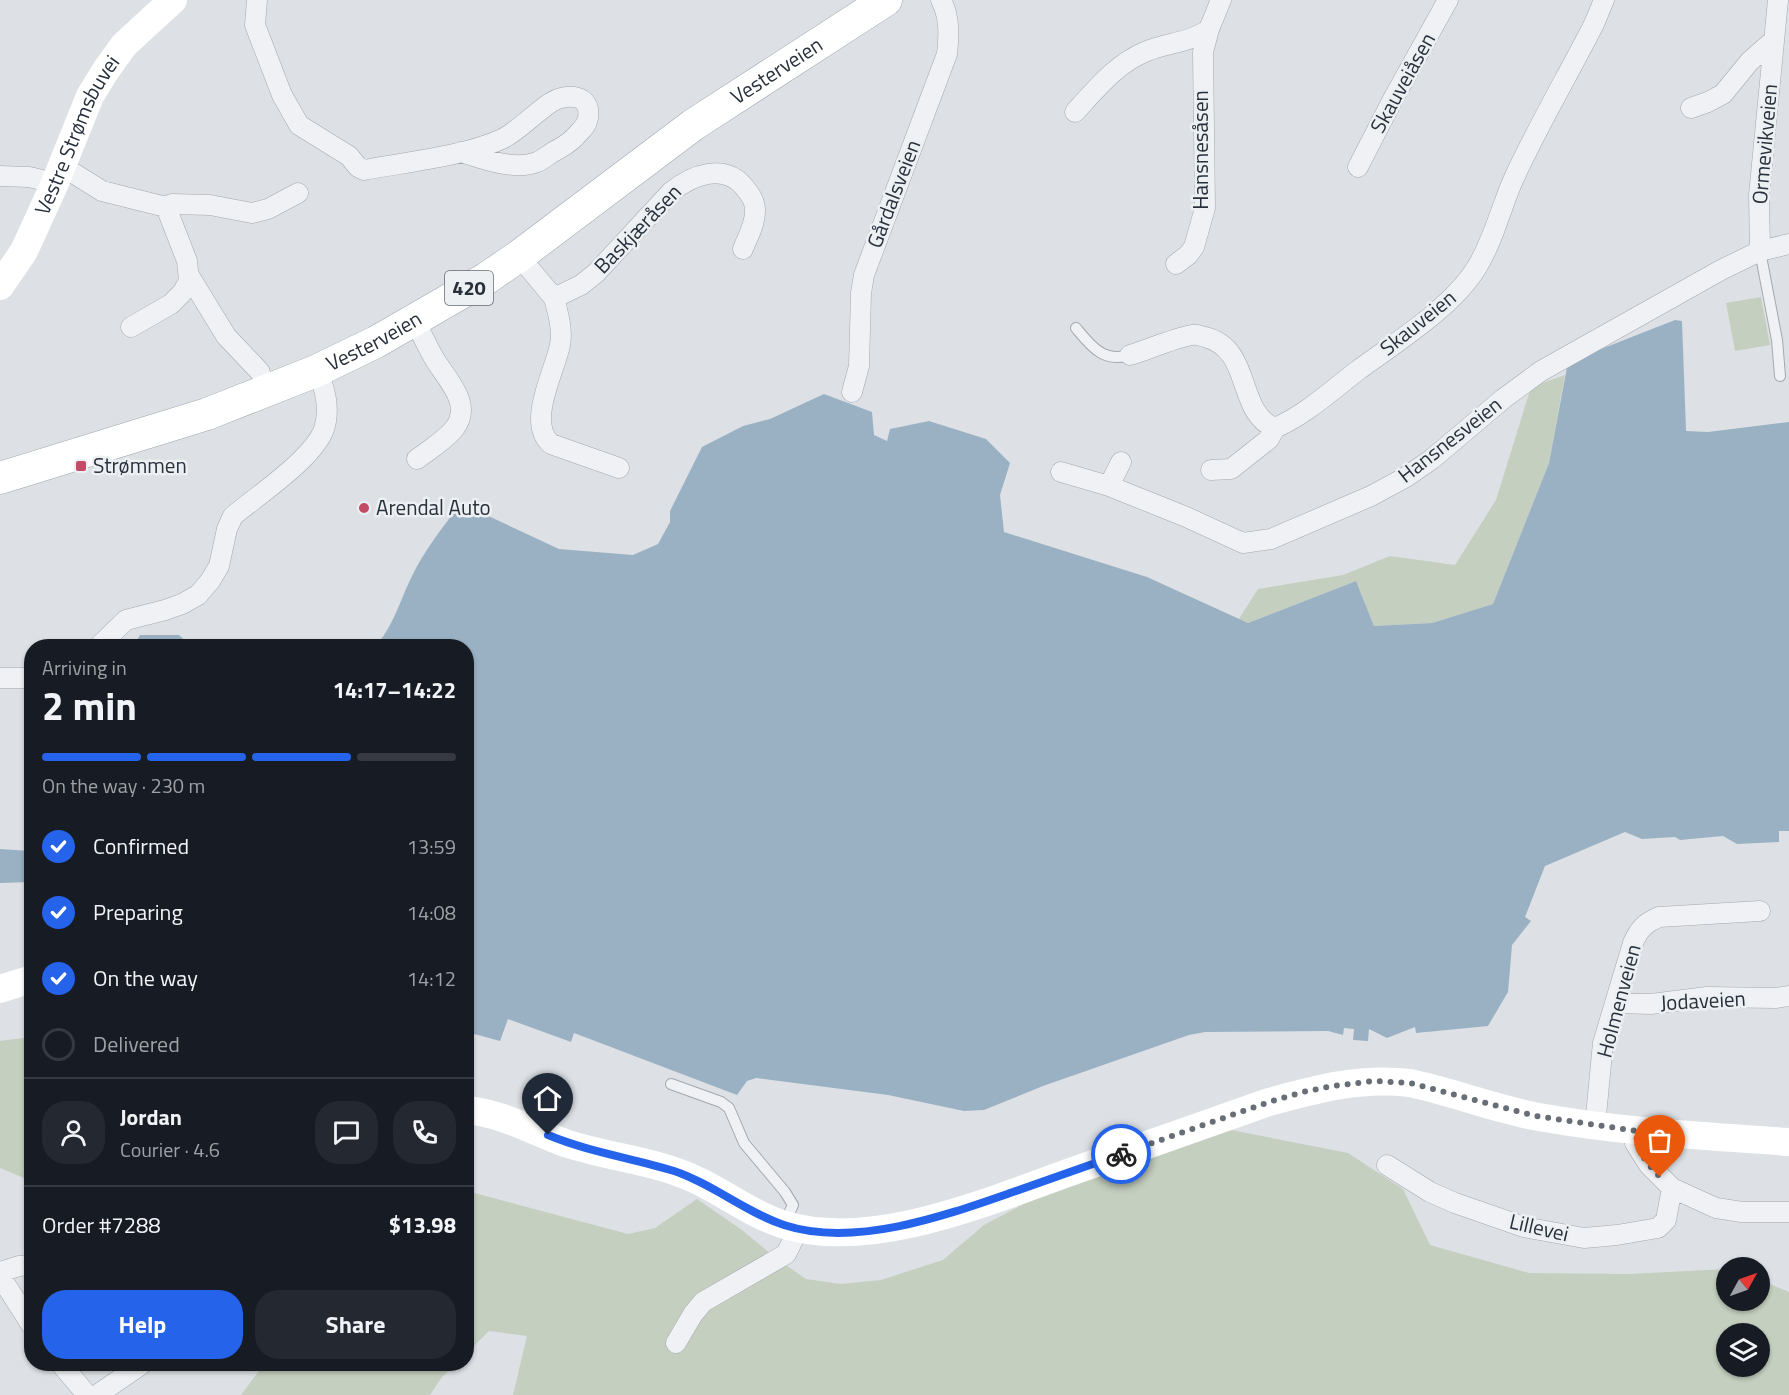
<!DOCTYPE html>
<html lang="en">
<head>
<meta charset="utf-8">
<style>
  :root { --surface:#171b24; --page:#242831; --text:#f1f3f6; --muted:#9ea1a6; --line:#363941; --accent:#2563eb }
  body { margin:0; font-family:"Titillium Web",sans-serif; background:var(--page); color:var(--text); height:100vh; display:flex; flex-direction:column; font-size:22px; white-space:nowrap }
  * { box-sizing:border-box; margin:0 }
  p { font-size:20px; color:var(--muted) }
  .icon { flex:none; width:33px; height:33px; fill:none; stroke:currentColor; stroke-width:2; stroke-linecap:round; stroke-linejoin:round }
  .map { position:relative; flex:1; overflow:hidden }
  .side { position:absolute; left:24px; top:639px; width:450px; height:732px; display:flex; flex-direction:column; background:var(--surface); border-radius:24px; box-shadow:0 2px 4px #0004 }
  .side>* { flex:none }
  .needle { width:39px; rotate:50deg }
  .buttons { position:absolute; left:1716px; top:1257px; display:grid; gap:12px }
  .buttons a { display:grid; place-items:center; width:54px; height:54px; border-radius:50%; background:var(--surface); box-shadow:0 2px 4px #0004; font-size:30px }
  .pin { position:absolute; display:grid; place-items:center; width:51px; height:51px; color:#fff; margin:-62px -26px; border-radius:50% 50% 50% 0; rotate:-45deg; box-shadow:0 0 6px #0007 }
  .pin .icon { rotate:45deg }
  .courier { position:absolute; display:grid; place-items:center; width:60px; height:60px; margin:-30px; border:4px solid #2563eb; border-radius:50%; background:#fff; color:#222; box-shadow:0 2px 8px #0007 }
  .overview em { font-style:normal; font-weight:700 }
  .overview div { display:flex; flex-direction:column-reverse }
  .overview { display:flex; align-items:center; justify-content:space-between; height:102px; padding:0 18px }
  h1 { font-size:39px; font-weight:700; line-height:45px }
  .bar { display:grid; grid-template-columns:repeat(4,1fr); gap:9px 6px; align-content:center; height:72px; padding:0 18px }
  .bar i { height:8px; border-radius:4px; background:var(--line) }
  .bar .current { background:var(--accent) }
  .bar p { grid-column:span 4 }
  .line { display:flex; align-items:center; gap:15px; padding:0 18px; border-top:2px solid var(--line) }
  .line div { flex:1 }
  .round { display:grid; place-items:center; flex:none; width:63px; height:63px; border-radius:24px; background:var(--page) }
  ol { padding:0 18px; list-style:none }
  li { display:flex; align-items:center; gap:18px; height:66px }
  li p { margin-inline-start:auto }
  li .icon { padding:6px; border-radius:50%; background:var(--accent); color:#fff; stroke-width:4 }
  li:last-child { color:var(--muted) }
  li i { width:33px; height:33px; border:3px solid var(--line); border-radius:50% }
  .action { display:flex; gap:12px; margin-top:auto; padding:12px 18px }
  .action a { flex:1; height:69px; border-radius:24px; background:var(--accent); color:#fff; font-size:24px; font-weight:700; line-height:69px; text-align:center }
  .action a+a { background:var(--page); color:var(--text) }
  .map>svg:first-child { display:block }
</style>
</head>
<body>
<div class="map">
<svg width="1789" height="1395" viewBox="0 0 1789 1395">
  <rect width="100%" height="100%" fill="#dde1e5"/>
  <path fill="#c4cfbf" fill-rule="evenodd" d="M 1761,297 L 1770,345 L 1735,351 L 1726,303 Z
    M 1565,375 L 1549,463 L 1493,604 L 1432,623 L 1374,626 L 1356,581 L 1248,623 L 1239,619 L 1258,589 L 1343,575 L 1390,556 L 1455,565 L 1496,500 L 1531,387 Z
    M 31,1037 L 32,1037 L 31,1181 L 0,1168 L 0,1041 Z
    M 1226,1129 L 1348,1153 L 1403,1189 L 1430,1245 L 1529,1273 L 1629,1274 L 1726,1269 L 1726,1300 L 1760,1300 L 1760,1280 L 1789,1292 L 1789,1395 L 513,1395 L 527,1336 L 489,1331 L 467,1353 L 467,1191 L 628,1234 L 655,1228 L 697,1199 L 742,1230 L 777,1259 L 806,1279 L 841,1284 L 881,1280 L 943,1260 L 984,1225 L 1037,1197 ZM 1726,1334 L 1760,1334 L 1760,1366 L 1726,1366 Z
    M 264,1364 L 456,1364 L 442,1377 L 430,1395 L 241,1395 Z"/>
  <path fill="#9ab1c3" d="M 1675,320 L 1682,321 L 1686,431 L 1708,432 L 1789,422 L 1789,831 L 1779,831 L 1779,842 L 1737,844 L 1723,836 L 1680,840 L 1675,837 L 1642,839 L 1625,832 L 1545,866 L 1525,917 L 1531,921 L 1512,945 L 1508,992 L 1488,1026 L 1416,1033 L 1415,1027 L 1387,1038 L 1369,1029 L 1368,1041 L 1353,1040 L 1354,1029 L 1344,1028 L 1343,1035 L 1328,1031 L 1205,1032 L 1189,1035 L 1043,1086 L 984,1110 L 964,1111 L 888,1095 L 756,1078 L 747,1081 L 737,1095 L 574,1033 L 571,1042 L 508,1019 L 500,1041 L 467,1032 L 466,646 L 375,646 C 393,628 400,600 412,576 C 424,551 442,528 459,506 L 467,506 L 559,549 L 633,555 L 658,544 L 670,522 L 670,511 L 702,447 L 743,426 L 770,419 L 824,394 L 872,412 L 874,435 L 887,441 L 890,429 L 929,421 L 986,439 L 1010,463 L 1000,495 L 1004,532 L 1147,577 L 1248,623 L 1356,581 L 1374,626 L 1432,623 L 1493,604 L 1549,463 L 1568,362 Z
    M 140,635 L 179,635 L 191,646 L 134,646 Z
    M 0,849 L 31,851 L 31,882 L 0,883 Z"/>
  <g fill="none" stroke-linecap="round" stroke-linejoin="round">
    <defs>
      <path id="lane" d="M 1760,251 L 1777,340 L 1780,376
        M 1076,328 C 1091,346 1103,363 1130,355
        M 671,1084 L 721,1102 L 729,1108 L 744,1143 L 785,1192 L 793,1205 L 784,1224"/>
      <path id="street" d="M 257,0 L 255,25 L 282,95 L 299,125 L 349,156 L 358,167 L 364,170 C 406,162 465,156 502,139 C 517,132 535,113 550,103 C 565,93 592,93 588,118 C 587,126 580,131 575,137 C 569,143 561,148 553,152 C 548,155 543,160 537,162 C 515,171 483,159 461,152
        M 1691,108 L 1708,102 L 1723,94 L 1750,61 L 1774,40
        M 1075,112 C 1097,88 1117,63 1147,51 C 1167,43 1192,42 1209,29
        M 62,166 L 102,191 L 166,207 L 187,261 L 189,281 L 182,293 L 171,304 L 131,327
        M 1358,167 L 1393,99 L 1448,0
        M 0,176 L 29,177 L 55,183
        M 166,207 L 172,204 L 210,205 L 252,213 L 268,209 L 298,193
        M 1760,251 L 1759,195 L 1778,0
        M 519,256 L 554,298 L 581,285 L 596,273 L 671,192 C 692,175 725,162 745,188 C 750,194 755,201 755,209 C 756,223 748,236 743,249
        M 1176,264 L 1188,255 L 1194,247 L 1205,208 L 1203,52 L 1209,29 L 1221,0
        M 190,277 L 226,336 L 260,372
        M 554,298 C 558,313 563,330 560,345 C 555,371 526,423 551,444 L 619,468
        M 414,320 C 421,332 427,346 434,358 C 446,379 474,404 454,429 C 444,441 429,450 417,459
        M 1130,355 C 1150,349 1171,339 1192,335 C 1196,334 1201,336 1205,337 C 1253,349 1236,413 1275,428 C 1305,415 1331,391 1357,371 C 1395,343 1453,307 1477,267 C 1494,239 1501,207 1514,178 C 1538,126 1568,75 1594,24 L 1604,0
        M 852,392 L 859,366 L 861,293 L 864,275 L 947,54 C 949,36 950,17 941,0
        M 1211,470 L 1231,469 L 1269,439 L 1275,428
        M 1061,472 L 1109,486 L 1184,516 L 1243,543 L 1271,539 L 1371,496 L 1406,477 L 1432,459 L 1503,399 L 1541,371 L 1721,270 L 1760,251 L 1789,244
        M 1109,486 L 1121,462
        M 99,646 L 126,620 L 165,610 L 182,604 L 198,595 L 210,581 L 219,566 L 227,529 L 233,516 C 257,496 314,458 324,429 C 330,411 326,387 316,371
        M 0,678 L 32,678
        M 1616,1003 L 1651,1004 L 1707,997 L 1775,998 L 1789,996
        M 1595,1126 L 1603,1043 L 1633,943 C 1639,929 1645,923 1659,917 L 1760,911
        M 1637,1132 L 1635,1143 L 1649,1165 L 1672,1188 L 1716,1208 L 1742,1212 L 1789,1212
        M 1387,1165 L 1430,1192 L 1455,1203 L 1524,1227 L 1584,1238 L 1617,1235 L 1658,1228 L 1666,1220 L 1672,1188
        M 0,1272 L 19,1266 L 32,1265
        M 0,1276 L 32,1326
        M 676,1343 L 693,1314 L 703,1302 L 786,1254 L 799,1228
        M 61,1364 L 87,1395
        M 97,1395 L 142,1364"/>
      <g id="primary">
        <path id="s2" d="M 0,478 L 207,414 L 316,371 L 376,342 L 487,278 L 519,256 L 693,125 L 886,0"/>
      </g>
    </defs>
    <use href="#lane" stroke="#a3a8af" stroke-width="12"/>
    <use href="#street" stroke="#a3a8af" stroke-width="21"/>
    <use href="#primary" stroke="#9da6b0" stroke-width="33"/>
    <use href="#lane" stroke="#eff1f4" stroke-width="10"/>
    <use href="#street" stroke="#eff1f4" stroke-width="20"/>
    <g stroke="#fff" stroke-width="28">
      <path id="s1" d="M 0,286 L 24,251 L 55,183 L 90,96 L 106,70 L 124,45 L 173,0"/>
      <path d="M 0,989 L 32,979"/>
      <path d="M 466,1110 C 502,1113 532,1131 565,1143 C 607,1157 652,1160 692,1178 C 724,1192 752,1215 785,1225 C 874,1252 993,1199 1076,1170 C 1140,1147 1205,1125 1269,1102 C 1316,1089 1361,1077 1410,1083 C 1453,1092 1495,1109 1539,1117 C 1622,1132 1705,1136 1789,1142"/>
    </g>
    <use href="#primary" stroke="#fff" stroke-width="32"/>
  </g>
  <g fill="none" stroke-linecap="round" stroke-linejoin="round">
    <path stroke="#676e76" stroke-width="6" stroke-dasharray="0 10.8" d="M 1121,1154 L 1269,1102 L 1303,1092 L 1333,1086 L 1374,1081 L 1410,1083 L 1536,1116 L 1637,1131 C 1634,1150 1648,1164 1660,1177"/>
    <path stroke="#2563eb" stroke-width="8" d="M 548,1135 C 589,1152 632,1158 674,1171 C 713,1184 745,1212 784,1225 C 854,1248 944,1216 1010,1193 C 1047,1180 1084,1167 1121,1154"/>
  </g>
  <g fill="#c24b66" stroke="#ecf0f3" stroke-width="2">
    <rect x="75" y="460" width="12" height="12" rx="3"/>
    <circle cx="364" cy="508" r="6"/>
  </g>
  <g text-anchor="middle" stroke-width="5" stroke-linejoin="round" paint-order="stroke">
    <rect fill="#ecf0f3" stroke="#636a72" stroke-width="1.5" x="445" y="271" width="48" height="34" rx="4.5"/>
    <g font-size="20" font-weight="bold" fill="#28303b">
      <text x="469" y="295">420</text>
    </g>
    <g font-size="21" fill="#28303b" stroke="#ecf0f3">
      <text dy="7" stroke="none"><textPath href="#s2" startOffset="885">Vesterveien</textPath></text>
      <text transform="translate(1403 83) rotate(-61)" y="7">Skauveiåsen</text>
      <text dy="7" stroke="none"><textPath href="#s1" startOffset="170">Vestre Strømsbuvei</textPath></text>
      <text transform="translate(1765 144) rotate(-85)" y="7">Ormevikveien</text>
      <text transform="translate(1201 150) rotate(-90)" y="7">Hansnesåsen</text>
      <text transform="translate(894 194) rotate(-69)" y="7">Gårdalsveien</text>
      <text transform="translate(638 229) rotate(-46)" y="7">Baskjæråsen</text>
      <text transform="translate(1418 323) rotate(-39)" y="7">Skauveien</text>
      <text dy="7" stroke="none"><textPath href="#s2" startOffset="399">Vesterveien</textPath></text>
      <text transform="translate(1450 440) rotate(-38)" y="7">Hansnesveien</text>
      <text transform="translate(1619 1001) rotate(-75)" y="7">Holmenveien</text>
      <text transform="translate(1703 1001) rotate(-3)" y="7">Jodaveien</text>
      <text transform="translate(1539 1228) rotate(13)" y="7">Lillevei</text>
    </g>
    <g font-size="21" fill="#28303b" stroke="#ecf0f3" text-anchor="start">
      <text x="93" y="473">Strømmen</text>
      <text x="376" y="515">Arendal Auto</text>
    </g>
  </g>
</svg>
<div class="buttons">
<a><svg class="needle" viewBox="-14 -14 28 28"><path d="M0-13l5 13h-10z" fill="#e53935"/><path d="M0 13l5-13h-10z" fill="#9ea1a6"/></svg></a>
<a><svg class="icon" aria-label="layers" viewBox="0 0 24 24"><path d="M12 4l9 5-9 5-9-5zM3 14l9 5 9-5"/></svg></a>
</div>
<div class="pin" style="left:1660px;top:1177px;background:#ea580c"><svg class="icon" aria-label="bag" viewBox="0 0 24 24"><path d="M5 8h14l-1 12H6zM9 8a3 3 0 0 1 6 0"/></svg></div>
<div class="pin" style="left:548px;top:1135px;background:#1f2937"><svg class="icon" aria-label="home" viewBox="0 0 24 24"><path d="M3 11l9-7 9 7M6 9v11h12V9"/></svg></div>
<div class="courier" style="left:1121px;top:1154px"><svg class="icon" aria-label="bike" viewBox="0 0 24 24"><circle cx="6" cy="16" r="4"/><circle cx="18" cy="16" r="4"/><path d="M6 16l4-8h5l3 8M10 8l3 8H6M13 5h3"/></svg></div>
<section class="side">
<div class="overview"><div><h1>2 min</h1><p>Arriving in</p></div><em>14:17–14:22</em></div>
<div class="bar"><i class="current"></i><i class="current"></i><i class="current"></i><i></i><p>On the way · 230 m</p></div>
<ol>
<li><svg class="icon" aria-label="check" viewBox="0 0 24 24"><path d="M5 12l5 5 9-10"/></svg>Confirmed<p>13:59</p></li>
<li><svg class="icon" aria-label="check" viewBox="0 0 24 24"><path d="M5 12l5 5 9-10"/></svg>Preparing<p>14:08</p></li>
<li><svg class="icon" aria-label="check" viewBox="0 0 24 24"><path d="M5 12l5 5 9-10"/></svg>On the way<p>14:12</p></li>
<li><i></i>Delivered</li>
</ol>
<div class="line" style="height:108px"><a class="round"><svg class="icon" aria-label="person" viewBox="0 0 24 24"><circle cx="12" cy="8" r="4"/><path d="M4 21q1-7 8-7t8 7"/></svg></a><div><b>Jordan</b><p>Courier · 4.6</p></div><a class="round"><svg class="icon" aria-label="chat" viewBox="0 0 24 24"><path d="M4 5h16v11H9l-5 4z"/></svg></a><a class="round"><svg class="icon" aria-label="phone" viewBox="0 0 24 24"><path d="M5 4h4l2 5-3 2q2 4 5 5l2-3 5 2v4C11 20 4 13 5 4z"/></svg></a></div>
<div class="line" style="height:78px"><div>Order #7288</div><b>$13.98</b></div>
<div class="action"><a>Help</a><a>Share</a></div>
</section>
</div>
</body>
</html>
